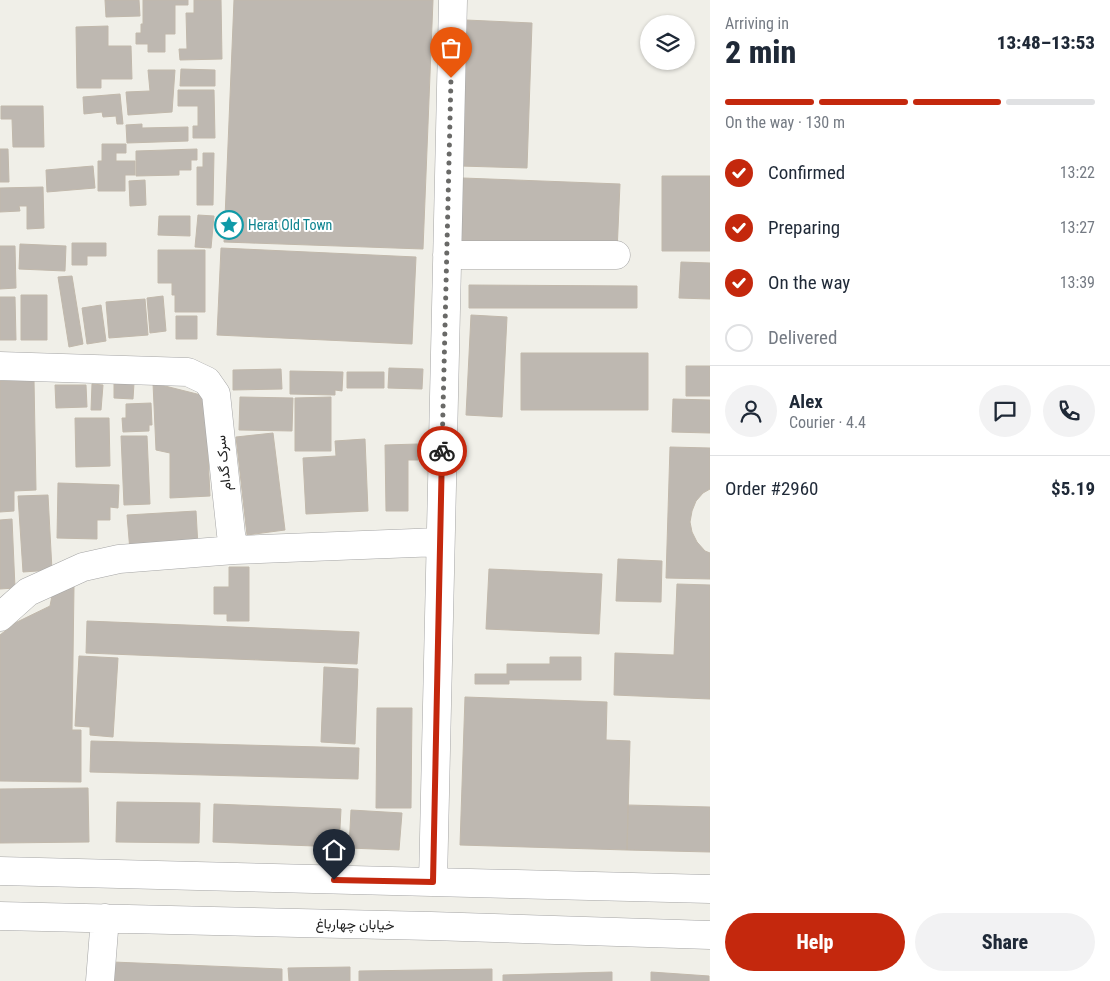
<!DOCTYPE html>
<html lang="en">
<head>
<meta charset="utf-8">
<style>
  :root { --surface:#fff; --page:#f2f2f3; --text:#1f2937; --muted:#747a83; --line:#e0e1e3; --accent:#c4280d }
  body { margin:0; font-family:"Roboto Condensed",Vazirmatn,sans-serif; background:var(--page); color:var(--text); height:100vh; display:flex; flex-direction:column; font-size:19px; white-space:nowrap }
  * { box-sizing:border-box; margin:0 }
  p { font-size:16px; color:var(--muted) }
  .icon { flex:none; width:28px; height:28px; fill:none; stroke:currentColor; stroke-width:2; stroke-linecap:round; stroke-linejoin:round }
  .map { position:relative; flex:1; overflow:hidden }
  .panel { display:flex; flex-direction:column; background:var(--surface); width:400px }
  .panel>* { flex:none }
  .fabs { position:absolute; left:640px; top:15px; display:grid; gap:10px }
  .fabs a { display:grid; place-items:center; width:55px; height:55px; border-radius:50%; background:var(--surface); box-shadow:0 1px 4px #0004; font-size:25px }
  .pin { position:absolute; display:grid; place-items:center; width:42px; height:42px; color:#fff; margin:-51px -21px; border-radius:50% 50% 50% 0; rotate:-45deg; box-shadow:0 0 5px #0007 }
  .pin .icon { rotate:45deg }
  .courier { position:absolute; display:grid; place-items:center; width:50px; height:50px; margin:-25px; border:4px solid #c4280d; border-radius:50%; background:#fff; color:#222; box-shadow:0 1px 6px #0007 }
  .summary em { font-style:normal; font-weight:800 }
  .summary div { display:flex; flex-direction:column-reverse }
  .summary { display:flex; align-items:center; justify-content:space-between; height:85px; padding:0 15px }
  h1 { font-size:32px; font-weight:800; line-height:38px }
  .bar { display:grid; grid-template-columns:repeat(4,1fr); gap:8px 5px; align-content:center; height:60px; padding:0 15px }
  .bar i { height:6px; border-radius:4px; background:var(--line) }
  .bar .selected { background:var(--accent) }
  .bar p { grid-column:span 4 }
  .line { display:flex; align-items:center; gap:12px; padding:0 15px; border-top:1px solid var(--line) }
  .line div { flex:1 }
  .round { display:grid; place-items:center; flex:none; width:52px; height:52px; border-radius:26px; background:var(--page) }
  ol { padding:0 15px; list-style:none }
  li { display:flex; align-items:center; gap:15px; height:55px }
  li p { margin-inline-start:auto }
  li .icon { padding:5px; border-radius:50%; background:var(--accent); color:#fff; stroke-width:4 }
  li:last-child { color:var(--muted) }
  li i { width:28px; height:28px; border:2px solid var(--line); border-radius:50% }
  .primary-button { display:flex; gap:10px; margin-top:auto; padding:10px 15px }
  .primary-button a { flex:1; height:58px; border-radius:30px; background:var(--accent); color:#fff; font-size:20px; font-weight:800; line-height:58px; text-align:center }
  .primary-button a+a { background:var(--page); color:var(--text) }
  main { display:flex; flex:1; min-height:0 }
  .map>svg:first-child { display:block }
</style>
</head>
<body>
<main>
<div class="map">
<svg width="710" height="981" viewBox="0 0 710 981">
  <rect width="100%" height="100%" fill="#f0efe8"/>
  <path fill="#beb8b1" stroke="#c1b8ab" d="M 105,0 L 139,0 L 140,16 L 106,17 Z
    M 143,0 L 188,0 L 188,5 L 175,5 L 175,34 L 165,34 L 165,52 L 148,52 L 148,44 L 136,44 L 136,33 L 141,33 L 141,24 L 143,24 Z
    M 194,0 L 221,0 L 222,59 L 180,60 L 179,49 L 187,49 L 186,13 L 194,13 Z
    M 234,0 L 433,0 L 423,249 L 224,242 Z
    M 466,20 L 532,23 L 527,168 L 460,166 Z
    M 108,26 L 108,46 L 131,46 L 132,79 L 101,79 L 101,88 L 77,88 L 76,27 Z
    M 181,69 L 215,70 L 215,86 L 180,86 Z
    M 148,70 L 175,70 L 172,112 L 128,115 L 126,92 L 150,91 Z
    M 178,90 L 214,90 L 215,138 L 193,138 L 193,126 L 198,126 L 198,106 L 178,106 Z
    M 120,94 L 123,124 L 117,124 L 116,116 L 103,117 L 102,112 L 84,114 L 83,97 Z
    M 1,106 L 43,106 L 44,147 L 13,147 L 12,119 L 1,119 Z
    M 142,124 L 142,128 L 188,127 L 188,141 L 127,143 L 126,125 Z
    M 102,144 L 126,144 L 126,153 L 116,153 L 116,161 L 135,161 L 135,175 L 125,175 L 125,191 L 98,191 L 98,161 L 102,161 Z
    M 0,149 L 8,149 L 9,182 L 0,182 Z
    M 197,149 L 197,160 L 191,160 L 191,170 L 179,170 L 179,175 L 136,176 L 136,151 Z
    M 203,153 L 214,153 L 213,205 L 197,205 L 197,167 L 203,167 Z
    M 93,166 L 95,188 L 47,192 L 46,170 Z
    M 662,176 L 710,176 L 710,251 L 662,251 Z
    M 463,178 L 620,184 L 617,252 L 460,246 Z
    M 145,180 L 146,205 L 130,206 L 129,181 Z
    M 43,187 L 44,228 L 27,229 L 27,206 L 19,206 L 20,211 L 0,212 L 0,188 Z
    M 198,215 L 214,216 L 211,248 L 195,247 Z
    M 159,216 L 190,216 L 190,236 L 158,235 Z
    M 72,243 L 106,243 L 106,256 L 87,256 L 87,265 L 72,265 Z
    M 20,244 L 66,246 L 65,271 L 19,269 Z
    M 0,246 L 15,246 L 16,288 L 0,289 Z
    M 221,248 L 416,257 L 412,344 L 217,335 Z
    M 158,250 L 205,250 L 205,312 L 175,312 L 175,295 L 172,295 L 172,283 L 158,283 Z
    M 681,262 L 710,263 L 710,299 L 679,298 Z
    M 72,276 L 83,344 L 69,347 L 58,277 Z
    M 469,285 L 637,286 L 637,308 L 469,308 Z
    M 21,295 L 47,295 L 47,340 L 21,340 Z
    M 163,296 L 166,331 L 150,333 L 147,298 Z
    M 0,297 L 15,297 L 16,340 L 0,340 Z
    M 145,299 L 148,335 L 109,338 L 106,302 Z
    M 101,305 L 106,341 L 87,344 L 82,308 Z
    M 471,315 L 507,317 L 502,417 L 466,415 Z
    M 176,316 L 197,316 L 197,339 L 176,339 Z
    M 521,353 L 648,353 L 648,410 L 521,410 Z
    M 686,366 L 710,366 L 710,396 L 686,396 Z
    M 389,368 L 423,369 L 422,389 L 388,388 Z
    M 281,369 L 282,389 L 233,390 L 233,370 Z
    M 290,371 L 343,372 L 342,391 L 335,390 L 335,395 L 290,394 Z
    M 347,372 L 384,372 L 384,388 L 347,388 Z
    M 34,380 L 36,490 L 14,491 L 14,511 L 0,512 L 0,381 Z
    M 114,383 L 134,383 L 133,399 L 114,398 Z
    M 153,383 L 205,396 L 210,496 L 170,498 L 170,453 L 156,450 Z
    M 92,384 L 103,385 L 101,410 L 91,410 Z
    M 55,385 L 86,385 L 87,407 L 56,408 Z
    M 240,397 L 293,398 L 292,431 L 239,430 Z
    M 331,397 L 331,451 L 295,451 L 295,398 Z
    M 673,399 L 710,400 L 710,433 L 672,432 Z
    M 151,403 L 152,425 L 149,425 L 149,431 L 123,432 L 122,418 L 126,418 L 126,404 Z
    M 75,418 L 109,418 L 110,466 L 76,467 Z
    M 273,433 L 285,530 L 247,535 L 236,437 Z
    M 121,436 L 147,436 L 150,504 L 124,505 Z
    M 365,439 L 368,511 L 306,514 L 303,458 L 336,456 L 335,441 Z
    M 418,444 L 418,460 L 408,460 L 408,511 L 386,511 L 385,445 Z
    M 670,447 L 710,448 L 710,489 L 703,493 L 696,501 L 692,511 L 690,522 L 692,532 L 697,542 L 705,551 L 710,553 L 710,579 L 666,578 Z
    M 58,483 L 119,485 L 118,508 L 110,507 L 110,520 L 97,520 L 97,539 L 57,538 Z
    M 48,495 L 52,570 L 23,572 L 18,496 Z
    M 196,511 L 198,547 L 130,551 L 127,515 Z
    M 12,519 L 15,588 L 0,589 L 0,520 Z
    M 618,559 L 662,561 L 661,602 L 616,601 Z
    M 229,567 L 249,567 L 249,621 L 227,621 L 227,614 L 214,614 L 214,587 L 229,587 Z
    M 489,569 L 602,574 L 599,634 L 486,629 Z
    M 677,584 L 710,585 L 710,699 L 614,695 L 615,653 L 674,655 Z
    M 54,585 L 74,586 L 72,730 L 81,730 L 81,782 L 0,781 L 0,635 L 15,623 L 50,606 Z
    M 87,621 L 359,632 L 357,664 L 86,653 Z
    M 79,656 L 118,658 L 113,737 L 90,735 L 90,727 L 75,726 Z
    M 550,657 L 581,657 L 581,680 L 509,680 L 509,684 L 475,684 L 475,674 L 507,674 L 507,664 L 550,664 Z
    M 324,667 L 358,669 L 355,744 L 321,742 Z
    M 465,697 L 607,702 L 606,740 L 630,741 L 627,850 L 460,845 Z
    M 377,708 L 412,708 L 411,808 L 376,808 Z
    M 91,741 L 359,748 L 358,779 L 90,772 Z
    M 88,788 L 89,842 L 0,843 L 0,789 Z
    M 117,802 L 200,803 L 199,843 L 116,842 Z
    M 214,804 L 341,809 L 339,847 L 213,842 Z
    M 628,805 L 710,807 L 710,852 L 627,850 Z
    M 351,810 L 402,813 L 399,850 L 349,848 Z
    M 113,962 L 282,969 L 282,981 L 112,981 Z
    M 350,967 L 350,981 L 289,981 L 288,968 Z
    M 492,969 L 492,981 L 359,981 L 359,971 Z
    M 612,972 L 612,981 L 503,981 L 503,975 Z
    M 651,972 L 709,976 L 709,981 L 651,981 Z"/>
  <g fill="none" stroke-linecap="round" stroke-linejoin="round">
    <defs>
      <path id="minor" d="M 447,255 L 616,255
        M 0,366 L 188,372 L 207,381 L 216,394 L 231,534 L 234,550 L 440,542
        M 0,617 L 28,592 L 83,567 L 119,559 L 234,550
        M 0,871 L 710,889
        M 433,882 L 453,0
        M 0,916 L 431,926 L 710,935
        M 100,981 L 105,918"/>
    </defs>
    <use href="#minor" stroke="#a5a5a5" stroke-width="29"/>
    <use href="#minor" stroke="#fff" stroke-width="28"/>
  </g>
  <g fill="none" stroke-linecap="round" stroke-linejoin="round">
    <path stroke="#696967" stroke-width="5" stroke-dasharray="0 9" d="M 442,451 L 451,78"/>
    <path stroke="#c4280d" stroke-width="6" d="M 334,880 L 433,882 L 442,451"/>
  </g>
  <defs>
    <symbol id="sight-ring" viewBox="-11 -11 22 22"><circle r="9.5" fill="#fff" stroke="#0f9aa8" stroke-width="1.5"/><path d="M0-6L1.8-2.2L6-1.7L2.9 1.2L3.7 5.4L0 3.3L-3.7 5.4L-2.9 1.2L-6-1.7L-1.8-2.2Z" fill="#0f9aa8"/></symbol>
  </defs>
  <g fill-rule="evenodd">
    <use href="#sight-ring" x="213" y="209" width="32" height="32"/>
  </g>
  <g text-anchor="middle" stroke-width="4" stroke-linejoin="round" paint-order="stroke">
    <g font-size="14" fill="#0d838f" stroke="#fff" text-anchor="start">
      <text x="248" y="230">Herat Old Town</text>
    </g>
    <g font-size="14" fill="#212121" stroke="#fff">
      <text transform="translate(223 463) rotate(-96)" y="5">سرک گدام</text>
      <text transform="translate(355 924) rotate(1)" y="5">خیابان چهارباغ</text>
    </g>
  </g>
</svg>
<div class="fabs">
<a><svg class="icon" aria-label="layers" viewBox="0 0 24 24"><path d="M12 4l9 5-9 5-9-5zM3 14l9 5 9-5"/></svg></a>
</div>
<div class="pin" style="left:451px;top:78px;background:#ea580c"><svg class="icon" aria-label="bag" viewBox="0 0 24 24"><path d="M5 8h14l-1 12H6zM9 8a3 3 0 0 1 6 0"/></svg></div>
<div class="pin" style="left:334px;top:880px;background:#1f2937"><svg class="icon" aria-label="home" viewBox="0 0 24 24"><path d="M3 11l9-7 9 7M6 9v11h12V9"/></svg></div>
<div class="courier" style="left:442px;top:451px"><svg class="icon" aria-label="bike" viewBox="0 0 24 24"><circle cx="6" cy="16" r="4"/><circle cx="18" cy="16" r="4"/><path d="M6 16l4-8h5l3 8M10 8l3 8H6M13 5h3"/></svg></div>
</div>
<section class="panel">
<div class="summary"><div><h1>2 min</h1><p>Arriving in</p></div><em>13:48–13:53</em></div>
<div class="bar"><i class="selected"></i><i class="selected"></i><i class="selected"></i><i></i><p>On the way · 130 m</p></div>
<ol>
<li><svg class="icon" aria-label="check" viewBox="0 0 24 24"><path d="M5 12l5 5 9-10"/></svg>Confirmed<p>13:22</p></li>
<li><svg class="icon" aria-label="check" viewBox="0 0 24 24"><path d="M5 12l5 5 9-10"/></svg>Preparing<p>13:27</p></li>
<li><svg class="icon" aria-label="check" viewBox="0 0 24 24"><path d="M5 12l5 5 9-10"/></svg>On the way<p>13:39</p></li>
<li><i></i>Delivered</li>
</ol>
<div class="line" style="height:90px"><a class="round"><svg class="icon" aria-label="person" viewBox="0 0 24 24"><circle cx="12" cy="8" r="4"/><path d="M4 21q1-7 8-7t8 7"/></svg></a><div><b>Alex</b><p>Courier · 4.4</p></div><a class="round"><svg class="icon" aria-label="chat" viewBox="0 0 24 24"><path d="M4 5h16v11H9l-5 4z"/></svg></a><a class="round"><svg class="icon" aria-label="phone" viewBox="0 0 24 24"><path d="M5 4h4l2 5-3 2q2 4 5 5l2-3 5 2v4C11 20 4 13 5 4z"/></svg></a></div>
<div class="line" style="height:65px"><div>Order #2960</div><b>$5.19</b></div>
<div class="primary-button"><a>Help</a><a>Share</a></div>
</section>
</main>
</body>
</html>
